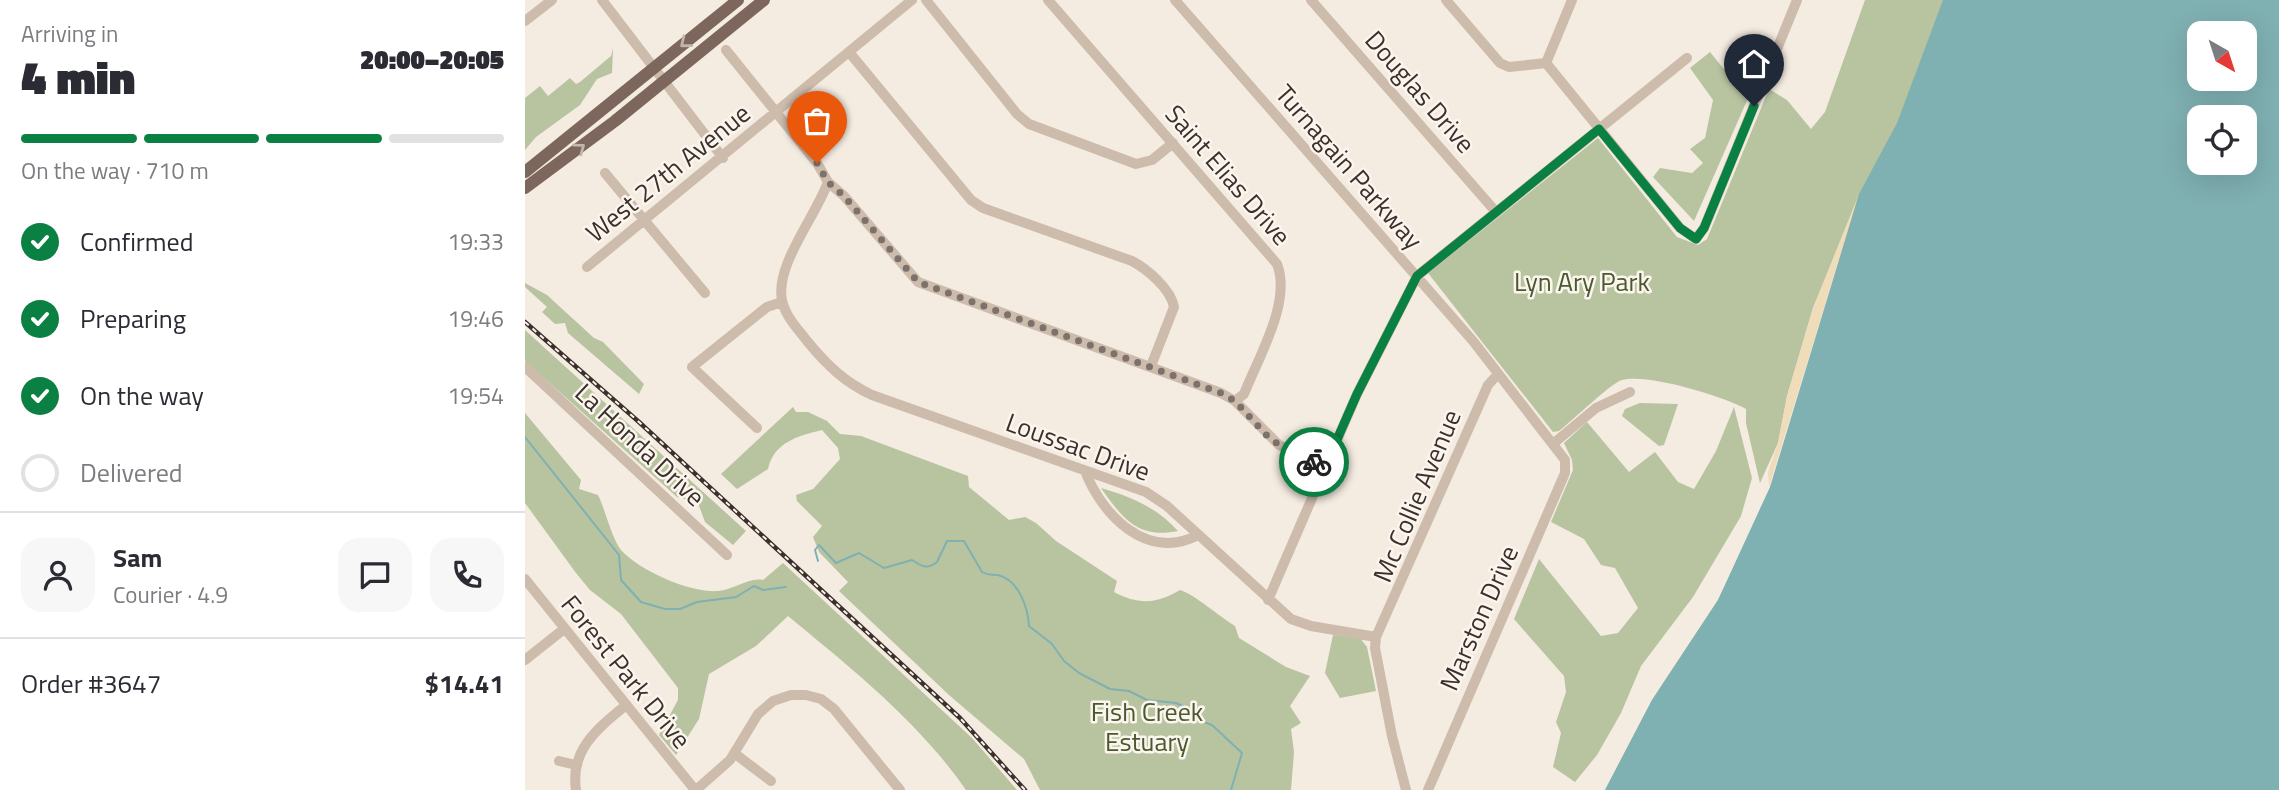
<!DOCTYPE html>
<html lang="en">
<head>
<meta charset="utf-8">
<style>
  :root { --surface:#fff; --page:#f7f7f7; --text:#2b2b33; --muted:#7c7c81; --line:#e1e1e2; --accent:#0b8043 }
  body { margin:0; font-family:"Titillium Web",sans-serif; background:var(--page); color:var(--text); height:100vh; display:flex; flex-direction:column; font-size:26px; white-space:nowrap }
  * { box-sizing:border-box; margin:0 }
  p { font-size:23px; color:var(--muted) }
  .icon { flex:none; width:38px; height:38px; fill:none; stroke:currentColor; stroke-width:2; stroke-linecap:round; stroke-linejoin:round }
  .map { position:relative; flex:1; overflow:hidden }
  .side { display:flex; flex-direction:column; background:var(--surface); width:525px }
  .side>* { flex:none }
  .needle { width:46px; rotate:141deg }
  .tools { position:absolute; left:1662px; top:21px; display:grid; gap:14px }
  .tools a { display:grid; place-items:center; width:70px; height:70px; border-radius:14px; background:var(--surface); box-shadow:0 7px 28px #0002; font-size:35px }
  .pin { position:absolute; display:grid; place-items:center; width:60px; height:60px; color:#fff; margin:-72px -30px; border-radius:50% 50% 50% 0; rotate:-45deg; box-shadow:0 0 7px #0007 }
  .pin .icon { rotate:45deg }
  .courier { position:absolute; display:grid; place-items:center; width:70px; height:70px; margin:-35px; border:5px solid #0b8043; border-radius:50%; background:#fff; color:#222; box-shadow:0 2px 9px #0007 }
  .headline em { font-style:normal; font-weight:800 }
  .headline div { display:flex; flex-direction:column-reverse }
  .headline { display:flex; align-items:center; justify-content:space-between; height:119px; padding:0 21px }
  h1 { font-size:46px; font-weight:800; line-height:52px }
  .bar { display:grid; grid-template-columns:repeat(4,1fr); gap:10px 7px; align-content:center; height:84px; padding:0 21px }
  .bar i { height:9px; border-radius:5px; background:var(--line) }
  .bar .current { background:var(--accent) }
  .bar p { grid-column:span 4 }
  .line { display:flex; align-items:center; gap:18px; padding:0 21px; border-top:2px solid var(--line) }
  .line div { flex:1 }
  .round { display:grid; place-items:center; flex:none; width:74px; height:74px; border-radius:21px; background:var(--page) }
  ol { padding:0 21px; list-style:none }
  li { display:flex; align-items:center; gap:21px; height:77px }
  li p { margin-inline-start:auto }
  li .icon { padding:7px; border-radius:50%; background:var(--accent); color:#fff; stroke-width:4 }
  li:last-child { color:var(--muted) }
  li i { width:38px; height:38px; border:4px solid var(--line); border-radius:50% }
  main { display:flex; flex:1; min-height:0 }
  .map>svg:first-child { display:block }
</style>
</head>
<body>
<main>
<section class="side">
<div class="headline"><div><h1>4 min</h1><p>Arriving in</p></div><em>20:00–20:05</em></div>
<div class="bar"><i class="current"></i><i class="current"></i><i class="current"></i><i></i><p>On the way · 710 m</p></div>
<ol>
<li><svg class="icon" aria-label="check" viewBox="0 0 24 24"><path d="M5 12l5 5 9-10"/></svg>Confirmed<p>19:33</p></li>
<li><svg class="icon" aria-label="check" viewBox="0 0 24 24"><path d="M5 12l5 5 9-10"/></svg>Preparing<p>19:46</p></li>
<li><svg class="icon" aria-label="check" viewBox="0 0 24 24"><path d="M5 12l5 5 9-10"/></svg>On the way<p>19:54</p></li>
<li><i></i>Delivered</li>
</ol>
<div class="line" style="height:126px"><a class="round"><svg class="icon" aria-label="person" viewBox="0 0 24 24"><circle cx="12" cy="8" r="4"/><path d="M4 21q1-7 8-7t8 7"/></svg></a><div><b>Sam</b><p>Courier · 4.9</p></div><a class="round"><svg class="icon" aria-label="chat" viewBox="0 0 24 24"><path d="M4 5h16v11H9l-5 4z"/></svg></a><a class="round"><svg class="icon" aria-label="phone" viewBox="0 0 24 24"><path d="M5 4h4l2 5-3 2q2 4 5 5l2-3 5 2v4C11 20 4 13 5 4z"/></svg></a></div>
<div class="line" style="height:91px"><div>Order #3647</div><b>$14.41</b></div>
</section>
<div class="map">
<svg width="1754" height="790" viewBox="0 0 1754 790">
  <rect width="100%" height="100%" fill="#f4ebe1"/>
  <path fill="#b8c4a0" d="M 1340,0 L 1731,0 L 1675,33 L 1675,79 L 1080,790 L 1127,700 L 1193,600 L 1248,488 L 1330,206 L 1288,308 L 1262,396 L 1253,443 L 1235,483 L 1221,423 L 1221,409 C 1198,396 1122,373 1097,380 C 1087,382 1046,422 1034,431 L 1028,432 L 903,273 L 1073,138 L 1152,237 L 1173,245 L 1182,239 L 1244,89 L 1262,100 L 1286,129 L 1300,112 Z
    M 88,48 L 87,73 L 72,79 L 55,105 L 11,137 L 0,150 L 0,98 L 15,86 L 23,96 L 45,78 L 51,84 L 55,82 L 86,56 Z
    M 1185,52 L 1202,73 L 1238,64 L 1169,221 L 1128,177 L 1135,168 L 1167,173 L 1178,163 L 1165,149 L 1180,138 L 1188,100 L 1165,68 Z
    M 0,283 L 22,295 L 69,338 L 78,342 L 119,384 L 114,394 L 43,333 L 40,323 L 30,324 L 17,312 L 22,307 L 0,287 Z
    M 0,330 L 221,531 L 208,545 L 180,522 L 173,503 L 152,497 L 0,361 Z
    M 1115,403 L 1153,404 L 1139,445 L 1134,446 L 1097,416 L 1100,409 Z
    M 268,407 L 271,412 L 283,412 L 302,421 L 315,434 L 336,436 L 443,476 L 444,487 L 484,520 L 500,517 L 511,523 L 531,541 L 592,581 L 589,592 C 613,605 632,604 655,590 C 672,596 692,615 710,626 L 714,638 L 761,667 L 785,676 L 765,706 L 776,723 L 766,729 L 769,752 L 766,790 L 515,790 L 499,759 L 424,695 L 314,591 L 323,582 L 294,552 L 288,537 L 297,526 L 272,501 L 271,495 L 288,489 L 315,459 L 313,448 L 297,430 C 273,436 249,442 243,469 L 212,489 L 196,474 Z
    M 1209,407 L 1227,478 L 1216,516 L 1168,597 L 1116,666 L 1096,713 L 1072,755 L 1050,782 L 1028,767 L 1036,733 L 1031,722 L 1041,692 L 1039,676 L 989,619 L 1014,559 L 1076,636 L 1093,633 L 1113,608 L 1090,568 L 1076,565 L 1059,539 L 1026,522 L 1048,470 L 1047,460 L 1039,443 L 1062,422 L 1104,472 L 1130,452 L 1153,482 L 1169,489 L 1191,451 Z
    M 0,413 L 56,480 L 54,489 L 73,495 C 80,509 87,539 96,550 C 115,571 165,593 193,591 C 209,590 223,577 238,580 L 258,563 L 447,738 L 492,790 L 441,790 C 394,722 326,668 263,616 L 231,646 L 184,674 L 174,719 L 151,755 L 134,735 L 153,700 L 153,688 L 96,614 L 65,590 L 51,573 L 0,503 Z
    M 576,488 C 607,497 631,507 653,531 C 613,539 598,519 576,488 Z
    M 808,635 L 835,638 L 842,647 L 851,691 L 815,698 L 800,673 Z"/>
  <path fill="#efdcb8" d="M 1334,194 L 1244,487 L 1243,472 L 1253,443 L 1262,396 L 1288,308 Z"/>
  <path fill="#7fb0b2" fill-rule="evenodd" d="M 1418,0 L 1754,0 L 1754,790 L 1080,790 L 1127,700 L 1193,600 L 1245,487 L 1334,194 L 1372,123 ZM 1675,33 L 1720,33 L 1720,79 L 1675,79 ZM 1675,117 L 1720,117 L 1720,163 L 1675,163 Z"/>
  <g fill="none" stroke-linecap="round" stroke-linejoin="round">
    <path stroke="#7fb0b2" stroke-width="2" d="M 0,437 L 94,555 L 96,580 L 116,602 L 140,609 L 155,609 L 172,602 L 211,597 L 229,586 L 238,590 L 261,587
      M 293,561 L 290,550 L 294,545 L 311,563 L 334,553 L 359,568 L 387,560 C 396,566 402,570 412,562 L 422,541 L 439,541 L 457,572 C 464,576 466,574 473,575 C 494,580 503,608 504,626 L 527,644 L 539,661 L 554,673 L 585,689 L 604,691 L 622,700 L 651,703 L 672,713 L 676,721 L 687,725 L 717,753 L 706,790"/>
    <path stroke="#cdbbac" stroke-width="10" d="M 77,0 L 198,158
      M 401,0 L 492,114 L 504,124 L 611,164 L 627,160 L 648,143
      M 523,0 L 752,264 C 767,302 733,358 719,394 L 710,401
      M 650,0 L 948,341 L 1040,460 L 1040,473 L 903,790
      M 786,0 L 971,212
      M 921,0 L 975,63 L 984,67 L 1021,63
      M 0,21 L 27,0
      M 201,50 L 292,163 L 303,182 L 319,196 L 393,282 L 696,393 L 710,401 L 754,445 L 800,467
      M 324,52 L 446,200 L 458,208 L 607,261 C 622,269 646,289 649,307 L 626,366
      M 1021,63 L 1155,228 L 1171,239 L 1179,228 L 1272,0
      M 1021,63 L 1047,0
      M 80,173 L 180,293
      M 303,182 C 291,216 250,265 257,300 C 260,316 273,329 282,341 C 302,365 319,382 347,395 L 621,492 L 642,506 L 766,619 L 786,626 L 851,637
      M 62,267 L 387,0
      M 0,367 L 202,555
      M 232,428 L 167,367 L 242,307 L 257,302
      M 1029,443 L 1071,408 L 1105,392
      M 560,471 C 577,515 622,562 673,535
      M 0,579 L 170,790
      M 743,600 L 832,394 L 892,276 L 1162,58
      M 0,660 L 39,629
      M 209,753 L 246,781
      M 34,761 L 51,765
      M 51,790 C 45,750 72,729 100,706
      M 171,790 L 205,760 L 233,714 L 248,701 L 266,695 L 281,695 L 296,699 L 309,709 L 375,790
      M 881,790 L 867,736 L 850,648 L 851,637 L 963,385 L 973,374"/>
    <path stroke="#7d675c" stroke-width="12" d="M 0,172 L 213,0
      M 0,188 L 90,121 L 239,0"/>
    <defs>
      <path id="rail" d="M 0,322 L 114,422 L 435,718 L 500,790"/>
    </defs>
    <use href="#rail" stroke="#3b302b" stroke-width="4.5"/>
    <use href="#rail" stroke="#fbf5ee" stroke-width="2" stroke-dasharray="5" stroke-linecap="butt"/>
  </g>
  <defs><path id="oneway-chevron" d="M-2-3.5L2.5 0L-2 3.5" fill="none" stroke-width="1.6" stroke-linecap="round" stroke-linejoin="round" transform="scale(1.75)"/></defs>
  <g stroke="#c2b5ac">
    <use href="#oneway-chevron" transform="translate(160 43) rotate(141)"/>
    <use href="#oneway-chevron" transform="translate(55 148) rotate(-37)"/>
  </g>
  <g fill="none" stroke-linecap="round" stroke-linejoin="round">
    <path stroke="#7c716b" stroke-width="7" stroke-dasharray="0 12.6" d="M 292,163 L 303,182 L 319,196 L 393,282 L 696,393 L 710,401 L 746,440 L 789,462"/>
    <path stroke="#0b8043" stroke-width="9" d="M 789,462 L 800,467 L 832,394 L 892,276 L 1074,129 L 1155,228 L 1171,239 L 1179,228 L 1229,106"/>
  </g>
  <g text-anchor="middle" stroke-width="5" stroke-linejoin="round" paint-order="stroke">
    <g font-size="26" fill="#3b302b" stroke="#fbf5ee">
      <text transform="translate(895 92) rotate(49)" y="9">Douglas Drive</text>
      <text transform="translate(824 167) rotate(49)" y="9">Turnagain Parkway</text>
      <text transform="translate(143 173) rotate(-39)" y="9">West 27th Avenue</text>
      <text transform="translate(703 175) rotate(49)" y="9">Saint Elias Drive</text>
      <text transform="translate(115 445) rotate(43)" y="9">La Honda Drive</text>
      <text transform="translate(553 447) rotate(20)" y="9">Loussac Drive</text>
      <text transform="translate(892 496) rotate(-67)" y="9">Mc Collie Avenue</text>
      <text transform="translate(954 618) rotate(-66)" y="9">Marston Drive</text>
      <text transform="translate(101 672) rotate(51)" y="9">Forest Park Drive</text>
    </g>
    <g font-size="26" fill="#4a5a2e" stroke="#fbf5ee">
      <text x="1057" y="291">Lyn Ary Park</text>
      <text x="622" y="721">Fish Creek<tspan x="622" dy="30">Estuary</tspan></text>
    </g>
  </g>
</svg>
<div class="tools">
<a><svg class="needle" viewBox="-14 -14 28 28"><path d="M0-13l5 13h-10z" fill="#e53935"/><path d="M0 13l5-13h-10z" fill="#7c7c81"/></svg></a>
<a><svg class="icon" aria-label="locate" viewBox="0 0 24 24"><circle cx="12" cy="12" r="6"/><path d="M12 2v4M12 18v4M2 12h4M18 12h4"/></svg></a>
</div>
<div class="pin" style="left:292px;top:163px;background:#ea580c"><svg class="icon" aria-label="bag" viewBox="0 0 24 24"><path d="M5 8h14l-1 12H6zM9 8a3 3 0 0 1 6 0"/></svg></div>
<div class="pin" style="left:1229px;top:106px;background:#1f2937"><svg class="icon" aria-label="home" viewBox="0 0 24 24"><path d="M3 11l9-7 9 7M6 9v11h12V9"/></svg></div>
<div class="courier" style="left:789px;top:462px"><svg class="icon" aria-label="bike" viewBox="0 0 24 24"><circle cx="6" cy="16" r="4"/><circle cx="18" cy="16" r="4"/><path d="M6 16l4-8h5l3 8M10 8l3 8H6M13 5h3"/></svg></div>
</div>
</main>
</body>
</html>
